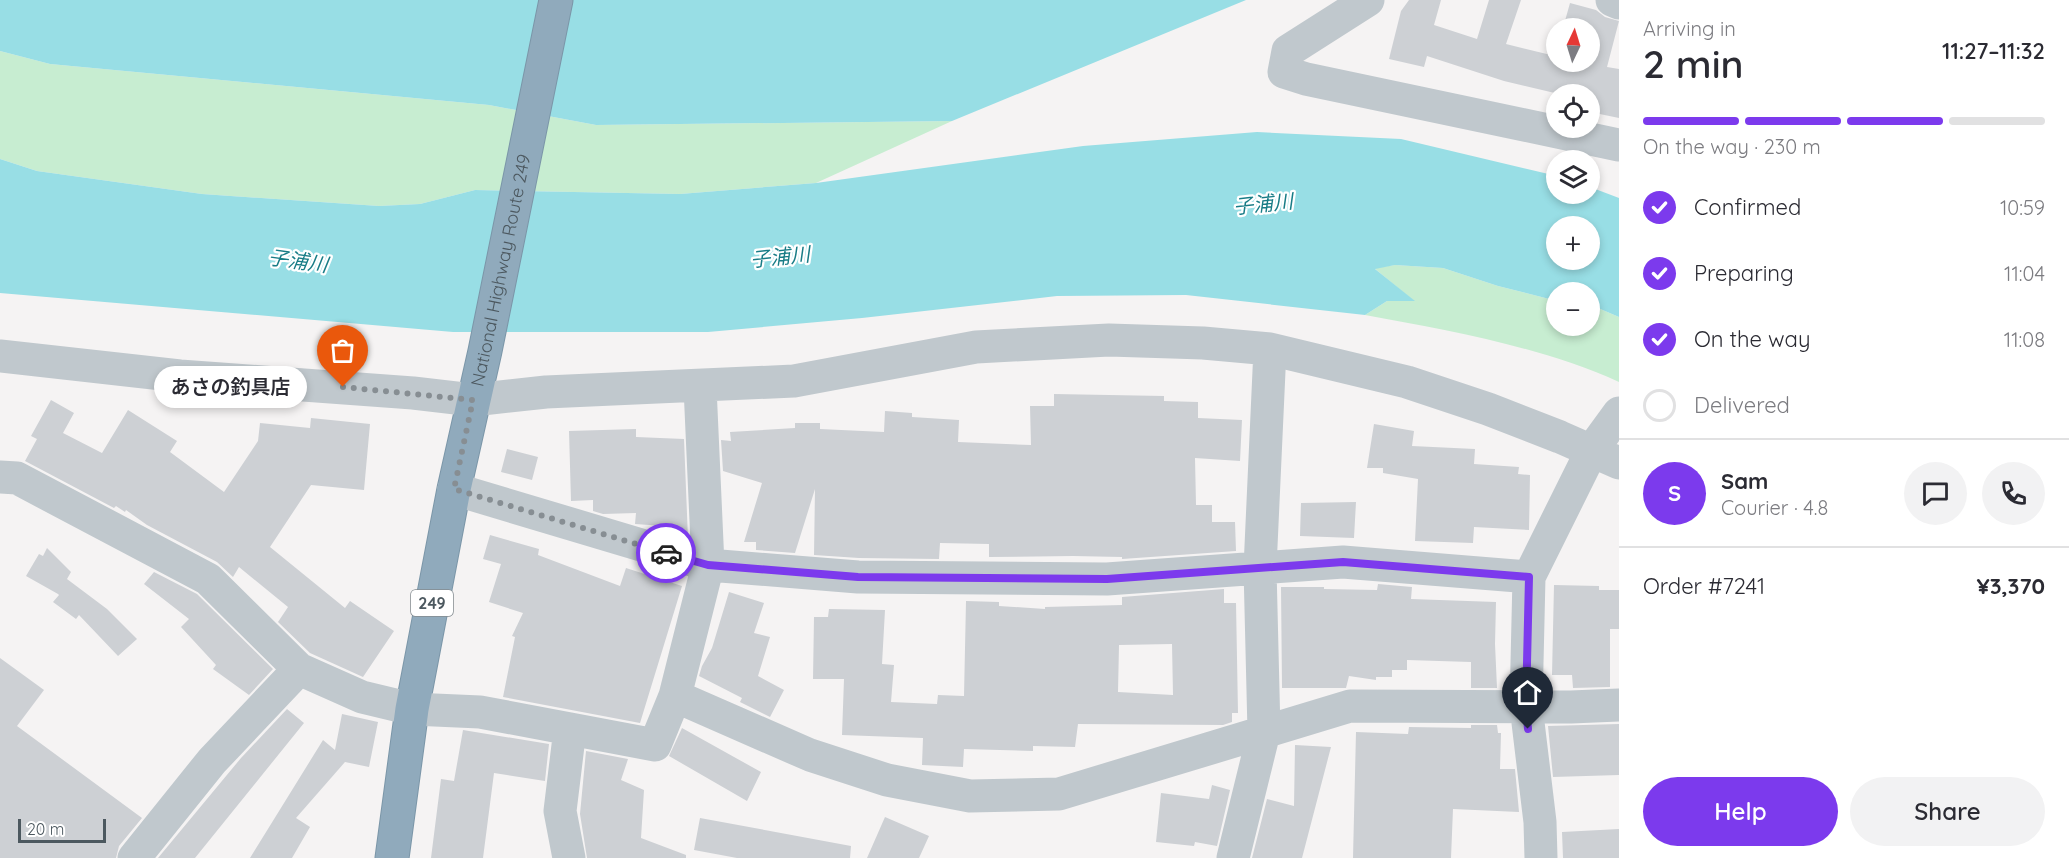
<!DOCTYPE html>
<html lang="en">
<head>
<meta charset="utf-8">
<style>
  :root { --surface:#fff; --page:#f2f2f3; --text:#2b2b33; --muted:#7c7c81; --line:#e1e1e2; --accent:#7c3aed }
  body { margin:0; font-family:Quicksand,"Noto Sans JP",sans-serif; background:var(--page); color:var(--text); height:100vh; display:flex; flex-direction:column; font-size:22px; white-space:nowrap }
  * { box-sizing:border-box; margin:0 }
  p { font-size:20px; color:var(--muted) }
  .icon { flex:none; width:33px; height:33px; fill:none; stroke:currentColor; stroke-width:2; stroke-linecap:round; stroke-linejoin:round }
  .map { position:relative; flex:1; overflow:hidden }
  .drawer { display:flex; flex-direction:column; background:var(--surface); width:450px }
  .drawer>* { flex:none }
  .needle { width:39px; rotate:4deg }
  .buttons { position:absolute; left:1546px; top:18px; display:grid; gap:12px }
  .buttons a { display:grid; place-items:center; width:54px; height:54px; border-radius:50%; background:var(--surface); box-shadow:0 3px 9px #0003; font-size:30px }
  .scale { position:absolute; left:18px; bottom:15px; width:88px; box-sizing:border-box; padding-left:6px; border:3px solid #4c585f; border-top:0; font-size:16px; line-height:21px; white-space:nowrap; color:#4c585f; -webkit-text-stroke:4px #fff; paint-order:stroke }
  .pin { position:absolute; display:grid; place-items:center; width:51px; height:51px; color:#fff; margin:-62px -26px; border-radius:50% 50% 50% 0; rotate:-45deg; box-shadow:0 0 6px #0007 }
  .pin .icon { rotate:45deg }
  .courier { position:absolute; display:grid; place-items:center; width:60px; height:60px; margin:-30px; border:4px solid #7c3aed; border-radius:50%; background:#fff; color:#222; box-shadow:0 2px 8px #0007 }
  .bubble { position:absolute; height:42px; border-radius:21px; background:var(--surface); box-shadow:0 3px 9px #0003; font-size:20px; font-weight:600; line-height:42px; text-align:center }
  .headline em { font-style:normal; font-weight:600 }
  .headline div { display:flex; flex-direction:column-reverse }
  .headline { display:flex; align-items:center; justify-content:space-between; height:102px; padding:0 24px }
  h1 { font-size:39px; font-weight:600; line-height:45px }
  .bar { display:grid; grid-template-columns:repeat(4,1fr); gap:9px 6px; align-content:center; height:72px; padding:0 24px }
  .bar i { height:8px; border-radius:4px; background:var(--line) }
  .bar .active { background:var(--accent) }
  .bar p { grid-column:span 4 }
  .line { display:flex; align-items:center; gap:15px; padding:0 24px; border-top:2px solid var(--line) }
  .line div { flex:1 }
  .round { display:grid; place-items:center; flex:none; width:63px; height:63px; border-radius:32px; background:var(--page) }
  ol { padding:0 24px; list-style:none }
  li { display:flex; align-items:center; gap:18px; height:66px }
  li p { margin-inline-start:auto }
  li .icon { padding:6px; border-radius:50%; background:var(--accent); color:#fff; stroke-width:4 }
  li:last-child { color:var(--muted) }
  li i { width:33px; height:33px; border:3px solid var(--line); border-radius:50% }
  .action { display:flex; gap:12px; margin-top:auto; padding:12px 24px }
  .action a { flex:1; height:69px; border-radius:36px; background:var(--accent); color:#fff; font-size:24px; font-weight:600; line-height:69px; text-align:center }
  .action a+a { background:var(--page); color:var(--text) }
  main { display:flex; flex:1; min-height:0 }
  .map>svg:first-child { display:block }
</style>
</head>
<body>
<main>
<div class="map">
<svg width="1619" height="858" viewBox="0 0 1619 858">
  <rect width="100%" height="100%" fill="#f5f3f3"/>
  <path fill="#c7edd1" d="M 0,51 L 50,64 L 489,105 L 596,125 L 952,121 L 816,183 L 680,194 L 475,190 L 420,204 L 379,206 L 202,194 L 37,171 L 0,159 Z
    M 1395,265 L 1443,268 L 1498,286 L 1557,301 L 1557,326 L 1590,326 L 1590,307 L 1598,308 L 1619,317 L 1619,382 C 1539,346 1451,331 1365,315 L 1387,301 L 1414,301 L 1374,268 Z"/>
  <path fill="#98dee5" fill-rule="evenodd" d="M 0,0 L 1246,0 L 952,121 L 596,125 L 489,105 L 50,64 L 0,51 Z
    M 1257,132 L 1401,139 L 1557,176 L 1557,194 L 1590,194 L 1590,187 L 1619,198 L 1619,317 L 1598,308 L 1590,307 L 1590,292 L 1557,292 L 1557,301 L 1498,286 L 1443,268 L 1395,265 L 1375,269 L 1415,301 L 1387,301 L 1365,315 L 1186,295 L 1057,296 L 862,318 L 708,332 L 453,332 L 0,293 L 0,159 L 37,171 L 202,194 L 379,206 L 420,204 L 475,190 L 680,194 L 816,183 L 1083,146 ZM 1557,226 L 1590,226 L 1590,260 L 1557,260 Z"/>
  <path fill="#cdd0d4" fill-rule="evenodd" d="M 1409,0 L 1441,0 L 1434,25 L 1477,39 L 1489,0 L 1521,0 L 1506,44 L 1555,56 L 1557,50 L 1557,62 L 1590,62 L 1590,28 L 1563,28 L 1570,3 L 1596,10 L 1605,17 L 1619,21 L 1607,67 L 1619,69 L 1619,118 L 1590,112 L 1590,94 L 1559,94 L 1504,81 L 1427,56 L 1424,67 L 1389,59 L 1401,11 Z
    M 1054,394 L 1164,396 L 1164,401 L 1198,402 L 1198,418 L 1242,420 L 1240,461 L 1195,458 L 1196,505 L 1212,505 L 1212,522 L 1235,522 L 1236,551 L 1122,559 L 1122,557 L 1073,556 L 989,557 L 989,544 L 940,543 L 939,559 L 859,558 L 814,555 L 815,489 L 795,553 L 756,550 L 756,542 L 744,542 L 762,483 L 723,471 L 721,440 L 731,441 L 730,432 L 795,428 L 795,423 L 820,423 L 820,429 L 884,432 L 885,411 L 912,413 L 912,417 L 959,420 L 958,442 L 1031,445 L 1030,406 L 1054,406 Z
    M 51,400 L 74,413 L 63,433 L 102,453 L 128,410 L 177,441 L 170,452 L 224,492 L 258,441 L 260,423 L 310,428 L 311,418 L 370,424 L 364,490 L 311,485 L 270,547 L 345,608 L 350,601 L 394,631 L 363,677 L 310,653 L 278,622 L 288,607 L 239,567 L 233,577 L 217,562 L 147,525 L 126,510 L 125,512 L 116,506 L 114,508 L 25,461 L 37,439 L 31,436 Z
    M 1374,424 L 1414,431 L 1412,446 L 1475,449 L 1474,464 L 1519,467 L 1518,474 L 1530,475 L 1529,530 L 1474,527 L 1473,543 L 1415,541 L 1418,479 L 1383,473 L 1383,468 L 1367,468 Z
    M 636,429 L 636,437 L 684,439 L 688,539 L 664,532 L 664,526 L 635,524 L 636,513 L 603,514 L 593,511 L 593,500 L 571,501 L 569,431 Z
    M 507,449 L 538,457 L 532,480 L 501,472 Z
    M 1356,502 L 1354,538 L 1300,536 L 1301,503 Z
    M 490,535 L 539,549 L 538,555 L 620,586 L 626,568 L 682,586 L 640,723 L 503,697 L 515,637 L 512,636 L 523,613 L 489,602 L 501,564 L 483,559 Z
    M 47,548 L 71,572 L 67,579 L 107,609 L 137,639 L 118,656 L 79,615 L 76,619 L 53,602 L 59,595 L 58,594 L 26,576 L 39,554 L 43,556 Z
    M 154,572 L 197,594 L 273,669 L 249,695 L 213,669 L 216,665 L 181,627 L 189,619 L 144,584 Z
    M 1378,584 L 1412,587 L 1411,599 L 1496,602 L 1495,644 L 1497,688 L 1471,688 L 1471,662 L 1407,660 L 1407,670 L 1392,670 L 1392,677 L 1376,677 L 1376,680 L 1349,676 L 1346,688 L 1282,688 L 1281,587 L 1324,587 L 1324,589 L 1377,590 Z
    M 1554,585 L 1599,586 L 1599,590 L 1619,590 L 1619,629 L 1610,629 L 1610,687 L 1573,688 L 1572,675 L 1552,675 Z
    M 1224,589 L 1224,603 L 1236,603 L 1238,713 L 1232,713 L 1232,722 L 1223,725 L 1078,724 L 1075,747 L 1033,746 L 1033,751 L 964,749 L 963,767 L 922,765 L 923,738 L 842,735 L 844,679 L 813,679 L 814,617 L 828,617 L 829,609 L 885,610 L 882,664 L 894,665 L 891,702 L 937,704 L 938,695 L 964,696 L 966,601 L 999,602 L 999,606 L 1045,609 L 1045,607 L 1122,605 L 1122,597 ZM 1172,644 L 1173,695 L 1118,692 L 1119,645 Z
    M 729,592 L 764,603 L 754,633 L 770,637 L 758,676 L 784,690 L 770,717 L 740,702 L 742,698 L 699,676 L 702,666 L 712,648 Z
    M 0,658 L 44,690 L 17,726 L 142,818 L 119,846 L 116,858 L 0,858 Z
    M 287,709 L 304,723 L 195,858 L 158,858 L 241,758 Z
    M 342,714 L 378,722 L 369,767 L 345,762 L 296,818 L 310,827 L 292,858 L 250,858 L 323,740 L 335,750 Z
    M 1619,724 L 1619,775 L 1553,777 L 1548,726 Z
    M 1471,725 L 1497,725 L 1498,733 L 1501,733 L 1500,769 L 1515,769 L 1519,812 L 1453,809 L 1451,858 L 1353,858 L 1356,732 L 1408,734 L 1409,727 L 1471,728 Z
    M 682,728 L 761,772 L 747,801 L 669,756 Z
    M 463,730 L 549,744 L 545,781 L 494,773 L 483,858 L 431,858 L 441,779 L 454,781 Z
    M 1295,745 L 1331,747 L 1302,858 L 1252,858 L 1267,799 L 1294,806 Z
    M 586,751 L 628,759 L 621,780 L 644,790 L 641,838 L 686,855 L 686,858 L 587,858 L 580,814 Z
    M 1212,785 L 1230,790 L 1217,846 L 1195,842 L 1194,846 L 1156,842 L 1161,793 L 1209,799 Z
    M 885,817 L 929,836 L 919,858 L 867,858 Z
    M 700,818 L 851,846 L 850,858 L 737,858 L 694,850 Z
    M 1619,829 L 1619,858 L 1563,858 L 1562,832 Z"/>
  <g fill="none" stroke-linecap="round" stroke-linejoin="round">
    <defs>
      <g id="highway">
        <path id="s1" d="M 392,858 L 412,709 L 454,489 L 485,351 L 556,0"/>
      </g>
    </defs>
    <use href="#highway" stroke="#7b96a8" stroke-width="35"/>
    <path stroke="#c0c8cd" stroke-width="33" d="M 1368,0 L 1288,51 L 1284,72 L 1306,79 L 1619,145
      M 1612,0 L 1619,3
      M 0,356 L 180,376 L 413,393 L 473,400 L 546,392 L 794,381 L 976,347 L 1109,340 L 1203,343 L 1270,349 L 1407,382 L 1488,409 L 1560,437 L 1619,463
      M 0,477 L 17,478 L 208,579 L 299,669 L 362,697 L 412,709 L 480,712 L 655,745 L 675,696 L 708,565 L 700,387
      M 454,489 L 708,565 L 858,577 L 1107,579 L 1343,562 L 1529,577
      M 675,696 L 810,755 L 887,780 L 970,796 L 1059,794 L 1350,706 L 1571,707 L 1619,705
      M 134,858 L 212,761 L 299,669
      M 569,858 L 560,811 L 570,729
      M 1233,858 L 1264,732 L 1260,568 L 1270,349
      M 1541,858 L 1540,822 L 1526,706 L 1529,577 L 1592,450 L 1619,413"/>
    <use href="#highway" stroke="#90aabc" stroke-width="33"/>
  </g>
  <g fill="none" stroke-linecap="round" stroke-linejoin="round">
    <path stroke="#878e93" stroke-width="6" stroke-dasharray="0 10.8" d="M 343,387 L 473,400 L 454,489 L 666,553"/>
    <path stroke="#7c3aed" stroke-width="8" d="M 666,553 L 708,565 L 858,577 L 1107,579 L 1343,562 L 1529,577 L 1526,706 L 1528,729"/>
  </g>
  <g text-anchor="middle" stroke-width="4.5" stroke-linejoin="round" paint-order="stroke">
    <rect fill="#fff" stroke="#828a8f" stroke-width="1.5" x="411" y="590" width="42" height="26" rx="4.5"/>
    <g font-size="16" font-weight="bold" fill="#4c585f">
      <text x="432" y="609">249</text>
    </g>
    <g font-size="18" fill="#4c585f" stroke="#fff">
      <text dy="6" stroke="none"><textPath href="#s1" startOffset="598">National Highway Route 249</textPath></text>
    </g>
    <g font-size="20" font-style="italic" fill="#187c86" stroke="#fff">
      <text transform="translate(1263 204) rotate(-6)" y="7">子浦川</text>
      <text transform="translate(780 257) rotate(-6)" y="7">子浦川</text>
      <text transform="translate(298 261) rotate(8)" y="7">子浦川</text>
    </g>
  </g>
</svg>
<div class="buttons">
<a><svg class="needle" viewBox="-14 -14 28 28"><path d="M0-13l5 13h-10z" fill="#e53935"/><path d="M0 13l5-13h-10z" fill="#7c7c81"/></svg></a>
<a><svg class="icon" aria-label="locate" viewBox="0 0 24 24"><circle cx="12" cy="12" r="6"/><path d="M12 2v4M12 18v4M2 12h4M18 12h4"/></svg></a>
<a><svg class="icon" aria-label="layers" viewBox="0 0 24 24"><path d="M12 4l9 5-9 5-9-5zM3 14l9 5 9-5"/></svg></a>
<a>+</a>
<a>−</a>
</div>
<div class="scale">20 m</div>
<div class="pin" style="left:343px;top:387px;background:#ea580c"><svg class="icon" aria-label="bag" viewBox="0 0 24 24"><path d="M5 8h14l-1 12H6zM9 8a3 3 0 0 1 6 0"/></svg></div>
<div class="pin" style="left:1528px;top:729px;background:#1f2937"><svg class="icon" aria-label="home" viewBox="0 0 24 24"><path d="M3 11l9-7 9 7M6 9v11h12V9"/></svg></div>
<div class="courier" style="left:666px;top:553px"><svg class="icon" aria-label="car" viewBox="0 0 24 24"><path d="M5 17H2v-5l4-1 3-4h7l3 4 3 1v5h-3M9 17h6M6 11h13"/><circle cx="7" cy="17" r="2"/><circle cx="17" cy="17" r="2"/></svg></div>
<div class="bubble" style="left:154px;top:366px;width:153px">あさの釣具店</div>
</div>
<section class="drawer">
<div class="headline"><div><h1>2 min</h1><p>Arriving in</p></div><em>11:27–11:32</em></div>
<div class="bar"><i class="active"></i><i class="active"></i><i class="active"></i><i></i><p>On the way · 230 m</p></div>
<ol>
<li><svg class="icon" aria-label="check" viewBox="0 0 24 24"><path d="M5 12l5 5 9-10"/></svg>Confirmed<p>10:59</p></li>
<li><svg class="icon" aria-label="check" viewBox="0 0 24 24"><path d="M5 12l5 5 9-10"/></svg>Preparing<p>11:04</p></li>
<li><svg class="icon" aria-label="check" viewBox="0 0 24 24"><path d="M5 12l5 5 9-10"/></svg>On the way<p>11:08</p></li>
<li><i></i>Delivered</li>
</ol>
<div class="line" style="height:108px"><b class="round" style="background:var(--accent);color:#fff">S</b><div><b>Sam</b><p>Courier · 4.8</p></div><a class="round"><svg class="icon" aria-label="chat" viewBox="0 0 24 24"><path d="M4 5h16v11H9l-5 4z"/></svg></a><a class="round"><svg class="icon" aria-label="phone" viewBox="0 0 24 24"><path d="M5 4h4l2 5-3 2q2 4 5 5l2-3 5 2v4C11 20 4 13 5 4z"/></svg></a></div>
<div class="line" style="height:78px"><div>Order #7241</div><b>¥3,370</b></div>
<div class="action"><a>Help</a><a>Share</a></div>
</section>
</main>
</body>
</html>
